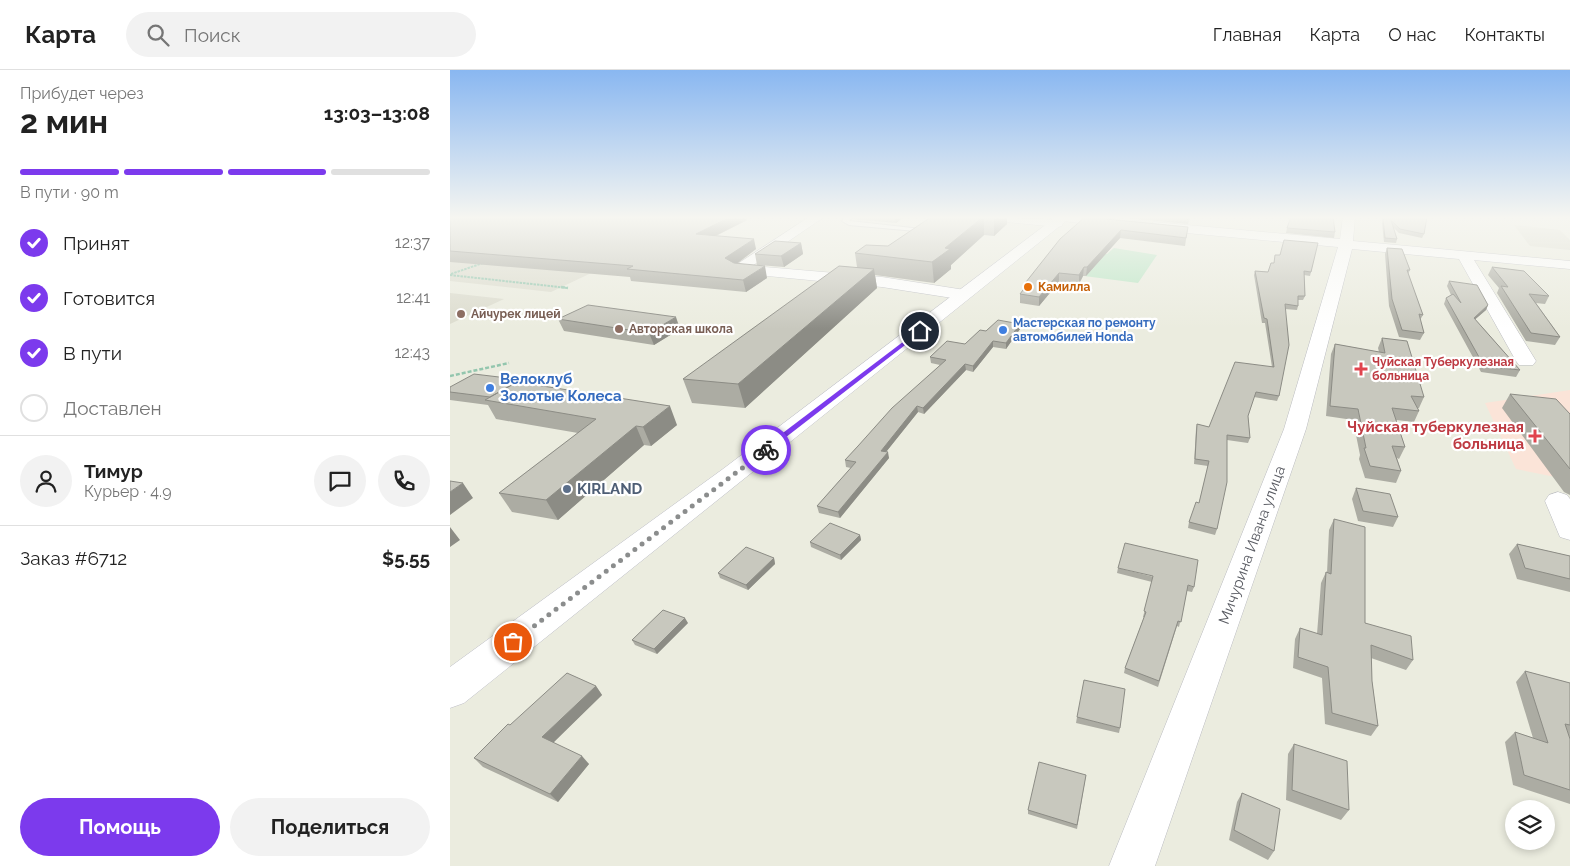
<!DOCTYPE html>
<html lang="ru">
<head>
<meta charset="utf-8">
<style>
  :root { --surface:#fff; --page:#f2f2f2; --text:#222; --muted:#767676; --line:#e0e0e0; --accent:#7c3aed }
  body { margin:0; font-family:Raleway,sans-serif; background:var(--page); color:var(--text); height:100vh; display:flex; flex-direction:column; font-size:19px; white-space:nowrap }
  * { box-sizing:border-box; margin:0 }
  p { font-size:16px; color:var(--muted) }
  .icon { flex:none; width:28px; height:28px; fill:none; stroke:currentColor; stroke-width:2; stroke-linecap:round; stroke-linejoin:round }
  .map { position:relative; flex:1; overflow:hidden }
  .drawer { display:flex; flex-direction:column; background:var(--surface); width:450px }
  .drawer>* { flex:none }
  .tools { position:absolute; left:1055px; top:730px; display:grid; gap:10px }
  .tools a { display:grid; place-items:center; width:50px; height:50px; border-radius:50%; background:var(--surface); box-shadow:0 2px 8px #0003; font-size:25px }
  .pin { position:absolute; display:grid; place-items:center; width:42px; height:42px; color:#fff; margin:-21px; border:2px solid #fff; border-radius:50%; box-shadow:0 1px 5px #0007 }
  .courier { position:absolute; display:grid; place-items:center; width:50px; height:50px; margin:-25px; border:4px solid #7c3aed; border-radius:50%; background:#fff; color:#222; box-shadow:0 1px 6px #0007 }
  .overview em { font-style:normal; font-weight:700 }
  .overview div { display:flex; flex-direction:column-reverse }
  .overview { display:flex; align-items:center; justify-content:space-between; height:85px; padding:0 20px }
  h1 { font-size:32px; font-weight:700; line-height:38px }
  .bar { display:grid; grid-template-columns:repeat(4,1fr); gap:8px 5px; align-content:center; height:60px; padding:0 20px }
  .bar i { height:6px; border-radius:4px; background:var(--line) }
  .bar .active { background:var(--accent) }
  .bar p { grid-column:span 4 }
  .line { display:flex; align-items:center; gap:12px; padding:0 20px; border-top:1px solid var(--line) }
  .line div { flex:1 }
  .round { display:grid; place-items:center; flex:none; width:52px; height:52px; border-radius:26px; background:var(--page) }
  ol { padding:0 20px; list-style:none }
  li { display:flex; align-items:center; gap:15px; height:55px }
  li p { margin-inline-start:auto }
  li .icon { padding:5px; border-radius:50%; background:var(--accent); color:#fff; stroke-width:4 }
  li:last-child { color:var(--muted) }
  li i { width:28px; height:28px; border:2px solid var(--line); border-radius:50% }
  .button { display:flex; gap:10px; margin-top:auto; padding:10px 20px }
  .button a { flex:1; height:58px; border-radius:30px; background:var(--accent); color:#fff; font-size:20px; font-weight:700; line-height:58px; text-align:center }
  .button a+a { background:var(--page); color:var(--text) }
  header { display:flex; align-items:center; gap:30px; box-sizing:border-box; height:70px; padding:0 25px; background:var(--surface); border-bottom:1px solid var(--line) }
  header strong { font-size:24px }
  nav { display:flex; gap:28px; margin-inline-start:auto; font-size:18px }
  .search { width:350px; height:45px; background:var(--page); display:flex; align-items:center; gap:12px; box-sizing:border-box; padding:0 18px; border-radius:28px; color:var(--muted); font-size:19px }
  main { display:flex; flex:1; min-height:0 }
  .map>svg:first-child { display:block }
</style>
</head>
<body>
<header>
<strong>Карта</strong>
<div class="search"><svg class="icon" aria-label="search" viewBox="0 0 24 24"><circle cx="10" cy="10" r="6"/><path d="M15 15l6 6"/></svg>Поиск</div>
<nav><a>Главная</a><a>Карта</a><a>О нас</a><a>Контакты</a></nav>
</header>
<main>
<section class="drawer">
<div class="overview"><div><h1>2 мин</h1><p>Прибудет через</p></div><em>13:03–13:08</em></div>
<div class="bar"><i class="active"></i><i class="active"></i><i class="active"></i><i></i><p>В пути · 90 m</p></div>
<ol>
<li><svg class="icon" aria-label="check" viewBox="0 0 24 24"><path d="M5 12l5 5 9-10"/></svg>Принят<p>12:37</p></li>
<li><svg class="icon" aria-label="check" viewBox="0 0 24 24"><path d="M5 12l5 5 9-10"/></svg>Готовится<p>12:41</p></li>
<li><svg class="icon" aria-label="check" viewBox="0 0 24 24"><path d="M5 12l5 5 9-10"/></svg>В пути<p>12:43</p></li>
<li><i></i>Доставлен</li>
</ol>
<div class="line" style="height:90px"><a class="round"><svg class="icon" aria-label="person" viewBox="0 0 24 24"><circle cx="12" cy="8" r="4"/><path d="M4 21q1-7 8-7t8 7"/></svg></a><div><b>Тимур</b><p>Курьер · 4.9</p></div><a class="round"><svg class="icon" aria-label="chat" viewBox="0 0 24 24"><path d="M4 5h16v11H9l-5 4z"/></svg></a><a class="round"><svg class="icon" aria-label="phone" viewBox="0 0 24 24"><path d="M5 4h4l2 5-3 2q2 4 5 5l2-3 5 2v4C11 20 4 13 5 4z"/></svg></a></div>
<div class="line" style="height:65px"><div>Заказ #6712</div><b>$5.55</b></div>
<div class="button"><a>Помощь</a><a>Поделиться</a></div>
</section>
<div class="map">
<svg width="1120" height="796" viewBox="0 0 1120 796">
  <rect width="100%" height="100%" fill="#ebecdf"/>
  <path fill="#dcdcce" d="M 32,147 L 260,147 L 101,222 L 0,211 L 0,157 Z
    M 1064,155 L 1110,160 L 1120,170 L 1120,180 L 1080,176 Z
    M 0,223 L 54,229 L 0,254 Z"/>
  <path fill="#fbe4d8" d="M 1120,320 L 1120,410 L 1066,399 L 1035,333 Z"/>
  <path fill="#bae5c4" d="M 664,178 L 707,185 L 688,213 L 588,200 L 610,179 L 657,184 Z"/>
  <g fill="none" stroke-linecap="round" stroke-linejoin="round">
    <defs>
      <path id="service" d="M 395,147 L 402,147 L 399,151 L 400,151 L 480,160 L 477,162 L 399,155 L 392,151 Z"/>
      <path id="minor" d="M 359,147 L 374,147 L 302,196 L 432,207 L 515,220 L 523,225 L 515,230 L 432,217 L 287,203 L 280,199 Z
        M 540,147 L 609,150 L 609,147 C 622,147 661,144 670,153 L 664,157 L 613,151 L 612,156 L 608,157 L 546,151 Z
        M 893,147 L 905,147 L 903,171 L 1120,191 L 1120,199 L 1024,190 L 1086,291 L 1083,295 L 1069,295 L 1066,291 L 1009,189 L 902,179 L 856,359 L 705,796 L 659,796 L 834,359 L 888,177 L 704,160 L 698,156 L 704,152 L 890,169 Z
        M 1108,422 L 1117,425 L 1120,429 L 1120,470 L 1110,467 L 1095,431 L 1099,425 Z"/>
      <path id="secondary" d="M 606,147 L 621,147 L 14,633 L 0,638 L 0,597 L 273,399 Z"/>
    </defs>
    <use href="#service" stroke="#babbc1" stroke-width="2"/>
    <use href="#minor" stroke="#babbc1" stroke-width="1"/>
    <use href="#secondary" stroke="#bcbdc6" stroke-width="1"/>
    <path stroke="#93c6ae" stroke-width="2" stroke-dasharray="2.5 1" stroke-linecap="butt" d="M 1,204 L 33,193
      M 0,205 L 118,218"/>
    <path stroke="#93c6ae" stroke-width="2.5" stroke-dasharray="4 2" stroke-linecap="butt" d="M 111,217 L 118,218
      M 0,306 L 59,293"/>
    <use href="#service" fill="#fff" fill-rule="evenodd"/>
    <use href="#minor" fill="#fff" fill-rule="evenodd"/>
    <use href="#secondary" fill="#fff" fill-rule="evenodd"/>
  </g>
  <path fill="#acaca3" d="M 0,147 L 297,150 L 266,166 L 306,179 L 287,194 L 317,208 L 296,222 L 181,211 L 180,207 L 0,192 Z
    M 402,147 L 454,147 L 446,153 L 403,149 Z
    M 481,147 L 557,147 L 557,154 L 544,166 L 534,165 L 501,195 L 501,199 L 484,213 L 425,205 L 427,218 L 295,338 L 242,333 L 233,309 L 407,197 L 405,183 L 438,176 Z
    M 635,147 L 738,157 L 735,176 L 670,168 L 636,206 L 633,206 L 629,214 L 609,212 L 589,236 L 570,233 L 570,224 L 576,217 L 576,212 Z
    M 668,147 L 740,147 L 738,154 Z
    M 932,147 L 977,147 L 974,164 L 972,168 L 949,163 L 943,157 L 947,169 L 946,173 L 934,172 L 932,153 L 933,149 L 934,149 L 932,149 Z
    M 837,158 L 885,162 L 884,168 L 836,163 Z
    M 351,173 L 353,184 L 334,197 L 307,195 L 305,184 Z
    M 937,178 L 960,200 L 958,204 L 973,245 L 970,250 L 974,263 L 970,270 L 949,267 L 939,236 L 935,184 Z
    M 821,193 L 861,202 L 860,206 L 854,205 L 855,226 L 853,230 L 848,230 L 848,236 L 847,240 L 835,239 L 829,326 L 827,331 L 804,327 L 798,346 L 800,368 L 798,373 L 777,370 L 767,459 L 765,465 L 738,458 L 739,452 L 749,433 L 758,396 L 744,394 L 746,359 L 747,354 L 759,357 L 822,297 L 815,253 L 812,253 L 804,205 L 805,201 L 818,202 Z
    M 1042,197 L 1099,226 L 1095,234 L 1086,233 L 1110,267 L 1105,275 L 1076,271 L 1047,223 L 1049,218 L 1038,205 Z
    M 999,211 L 1038,235 L 1036,240 L 1025,249 L 1070,300 L 1066,307 L 1031,302 L 994,234 L 996,228 L 1001,225 L 997,216 Z
    M 108,249 L 230,259 L 204,275 L 114,261 Z
    M 570,259 L 556,279 L 543,277 L 523,302 L 516,300 L 474,344 L 468,342 L 436,382 L 439,388 L 390,448 L 369,443 L 367,436 L 401,398 L 396,397 L 395,390 L 490,295 L 481,293 L 480,287 L 515,274 L 536,261 Z
    M 932,268 L 974,327 L 969,338 L 968,338 L 969,341 L 964,352 L 946,350 L 955,377 L 949,389 L 947,388 L 951,401 L 946,413 L 915,408 L 909,389 L 910,385 L 903,350 L 876,346 L 881,284 L 885,274 L 929,282 L 928,278 Z
    M 82,311 L 84,315 L 227,355 L 201,376 L 194,375 L 108,450 L 62,442 L 49,423 L 128,363 L 46,349 L 38,335 L 0,330 L 0,317 Z
    M 1060,324 L 1120,344 L 1120,425 L 1114,422 L 1052,338 Z
    M 906,418 L 948,447 L 943,457 L 908,451 L 902,429 Z
    M 884,449 L 915,553 L 963,590 L 956,600 L 921,588 L 922,611 L 928,656 L 921,666 L 875,654 L 872,608 L 843,598 L 845,569 L 850,558 L 867,564 L 871,513 L 876,502 L 877,503 L 879,460 Z
    M 410,465 L 411,470 L 391,490 L 361,477 L 360,472 Z
    M 1067,474 L 1120,486 L 1120,522 L 1067,509 L 1059,484 Z
    M 324,488 L 325,494 L 298,520 L 270,508 L 268,503 Z
    M 668,498 L 744,517 L 742,522 L 737,521 L 729,557 L 727,556 L 708,617 L 674,603 L 675,598 L 694,547 L 693,547 L 702,512 L 667,503 Z
    M 238,553 L 207,584 L 185,575 L 182,570 Z
    M 1075,601 L 1120,613 L 1120,734 L 1063,715 L 1055,672 L 1065,662 L 1083,668 L 1066,612 Z
    M 146,616 L 152,625 L 103,672 L 139,694 L 108,732 L 33,697 L 24,688 L 60,655 Z
    M 627,647 L 670,658 L 669,663 L 626,653 Z
    M 844,674 L 899,740 L 891,750 L 836,730 L 838,684 Z
    M 636,705 L 627,759 L 578,744 L 578,740 Z
    M 792,723 L 824,781 L 818,790 L 779,770 L 787,732 Z"/>
  <path fill="#8c8c85" d="M 280,147 L 296,147 L 297,150 L 249,174 L 246,164 Z
    M 445,147 L 454,147 L 446,153 Z
    M 534,147 L 534,165 L 501,195 L 501,199 L 484,213 L 482,192 L 495,178 Z
    M 544,147 L 557,147 L 557,154 L 544,166 Z
    M 671,160 L 670,168 L 636,206 L 637,197 Z
    M 304,169 L 306,179 L 278,200 L 275,188 Z
    M 351,173 L 353,184 L 334,197 L 331,186 Z
    M 315,196 L 317,208 L 296,222 L 293,210 Z
    M 634,197 L 633,206 L 629,214 L 629,205 Z
    M 424,199 L 427,218 L 295,338 L 288,314 Z
    M 609,203 L 609,212 L 589,236 L 589,227 Z
    M 1038,235 L 1036,240 L 1021,253 L 1024,248 Z
    M 226,247 L 230,259 L 204,275 L 199,263 Z
    M 570,254 L 570,259 L 556,279 L 556,273 Z
    M 543,271 L 543,277 L 523,302 L 523,296 Z
    M 515,294 L 516,300 L 474,344 L 473,338 Z
    M 220,336 L 227,355 L 201,376 L 193,357 Z
    M 467,336 L 468,342 L 432,387 L 431,381 Z
    M 186,356 L 194,375 L 108,450 L 96,430 Z
    M 438,382 L 439,388 L 390,448 L 388,442 Z
    M 13,413 L 23,428 L 0,445 L 0,422 Z
    M 0,457 L 10,470 L 0,477 Z
    M 410,465 L 411,470 L 391,490 L 390,485 Z
    M 324,488 L 325,494 L 298,520 L 296,515 Z
    M 235,548 L 238,553 L 207,584 L 204,579 Z
    M 146,616 L 152,625 L 100,676 L 92,667 Z
    M 132,686 L 139,694 L 108,732 L 100,724 Z"/>
  <path fill="#c8c8be" stroke="#8c8c85" d="M 0,147 L 280,147 L 246,164 L 304,169 L 275,188 L 284,193 L 315,196 L 293,210 L 177,199 L 183,196 L 0,181 Z
    M 481,147 L 533,147 L 495,178 L 500,179 L 482,192 L 405,183 L 416,175 L 438,176 Z
    M 635,147 L 738,157 L 736,168 L 671,160 L 637,197 L 634,197 L 629,205 L 609,203 L 589,227 L 570,224 L 579,212 L 576,212 L 610,169 Z
    M 724,147 L 740,147 L 739,149 Z
    M 841,147 L 883,147 L 885,162 L 837,158 Z
    M 939,147 L 977,147 L 974,164 L 950,159 L 941,150 L 947,169 L 935,168 L 933,149 L 939,148 Z
    M 834,170 L 868,173 L 861,202 L 854,201 L 855,226 L 848,226 L 848,236 L 835,234 L 839,275 L 829,326 L 806,322 L 798,346 L 800,368 L 777,365 L 777,412 L 767,459 L 739,452 L 746,432 L 749,433 L 759,391 L 745,389 L 747,354 L 759,357 L 785,292 L 824,297 L 817,249 L 814,248 L 805,201 L 818,202 L 821,193 L 824,193 L 825,185 L 830,185 Z
    M 325,171 L 351,173 L 331,186 L 305,184 Z
    M 937,178 L 952,179 L 960,200 L 957,200 L 973,245 L 969,244 L 974,263 L 952,260 L 942,229 Z
    M 389,196 L 424,199 L 288,314 L 233,309 Z
    M 1042,197 L 1074,201 L 1099,226 L 1079,224 L 1110,267 L 1081,263 L 1051,216 L 1058,217 Z
    M 999,211 L 1027,215 L 1038,235 L 1024,248 L 1070,300 L 1034,296 L 996,228 L 1003,224 L 1011,233 Z
    M 138,235 L 226,247 L 199,263 L 108,249 Z
    M 548,250 L 570,254 L 556,273 L 543,271 L 523,296 L 515,294 L 473,338 L 467,336 L 431,381 L 438,382 L 388,442 L 367,436 L 406,392 L 395,390 L 408,376 L 442,338 L 496,290 L 480,287 L 497,271 L 515,274 L 530,260 L 536,261 Z
    M 932,268 L 957,271 L 974,327 L 961,326 L 969,341 L 942,338 L 955,377 L 942,376 L 951,401 L 920,396 L 914,378 L 916,378 L 908,339 L 880,336 L 885,274 L 935,283 Z
    M 24,304 L 82,311 L 77,314 L 67,312 L 40,327 L 0,322 L 0,317 Z
    M 67,312 L 220,336 L 193,357 L 186,356 L 96,430 L 49,423 L 146,349 L 35,330 Z
    M 1060,324 L 1106,329 L 1120,344 L 1120,399 Z
    M 0,411 L 13,413 L 0,422 Z
    M 906,418 L 940,424 L 948,447 L 913,441 Z
    M 884,449 L 915,457 L 915,553 L 961,566 L 963,590 L 921,575 L 922,611 L 928,656 L 882,643 L 878,597 L 848,587 L 850,558 L 872,565 L 876,502 L 881,504 Z
    M 380,453 L 410,465 L 390,485 L 360,472 Z
    M 675,473 L 748,490 L 744,517 L 738,515 L 731,552 L 728,551 L 709,611 L 675,598 L 696,542 L 694,541 L 703,506 L 668,498 Z
    M 1067,474 L 1120,486 L 1120,509 L 1075,498 Z
    M 296,477 L 324,488 L 296,515 L 268,503 Z
    M 213,540 L 235,548 L 204,579 L 182,570 Z
    M 1075,601 L 1120,613 L 1120,655 L 1115,654 L 1120,669 L 1120,720 L 1074,705 L 1065,662 L 1098,673 Z
    M 117,603 L 146,616 L 92,667 L 132,686 L 100,724 L 24,688 L 58,654 L 60,655 Z
    M 634,610 L 675,619 L 670,658 L 627,647 Z
    M 844,674 L 897,691 L 899,740 L 842,720 Z
    M 589,692 L 636,705 L 627,755 L 578,740 Z
    M 792,723 L 830,739 L 824,781 L 784,760 Z"/>
  <linearGradient id="sky" x2="0" y2="1"><stop stop-color="#89b7f1"/><stop offset="0.57" stop-color="#f6f6f1"/><stop offset="1" stop-color="#f6f6f1" stop-opacity="0"/></linearGradient>
  <rect width="1120" height="259" fill="url(#sky)"/>
  <path fill="#7c3aed" d="M 470,259 L 472,262 L 318,381 L 313,381 L 313,378 Z"/>
  <g fill="none" stroke-linecap="round" stroke-linejoin="round">
    <path stroke="#8b8d8d" stroke-width="5" stroke-dasharray="0 9" d="M 63,572 L 316,380"/>
  </g>
  <circle fill="#e8710a" stroke="#fff" stroke-width="2" cx="578" cy="217" r="5"/>
  <g fill="#8d6e63" stroke="#fff" stroke-width="2">
    <circle cx="11" cy="244" r="5"/>
    <circle cx="169" cy="259" r="5"/>
  </g>
  <g fill="#3f7fe0" stroke="#fff" stroke-width="2">
    <circle cx="553" cy="260" r="5"/>
    <circle cx="40" cy="318" r="5"/>
  </g>
  <g fill="#e0444e" stroke="#fff" stroke-width="2">
    <path d="M908.5 291.5h5v5h5v5h-5v5h-5v-5h-5v-5h5z"/>
    <path d="M1082.5 358.5h5v5h5v5h-5v5h-5v-5h-5v-5h5z"/>
  </g>
  <circle fill="#5c6f8a" stroke="#fff" stroke-width="2" cx="117" cy="419" r="5"/>
  <g text-anchor="middle" stroke-width="4.5" stroke-linejoin="round" paint-order="stroke">
    <g font-size="12" font-weight="bold" fill="#c56008" stroke="#fff" text-anchor="start">
      <text x="588" y="221">Камилла</text>
    </g>
    <g font-size="12" font-weight="bold" fill="#785e54" stroke="#fff" text-anchor="start">
      <text x="21" y="248">Айчурек лицей</text>
      <text x="179" y="263">Авторская школа</text>
    </g>
    <g font-size="12" font-weight="bold" fill="#366cbe" stroke="#fff" text-anchor="start">
      <text x="563" y="257">Мастерская по ремонту<tspan x="563" dy="14">автомобилей Honda</tspan></text>
    </g>
    <g font-size="12" font-weight="bold" fill="#be3a42" stroke="#fff" text-anchor="start">
      <text x="922" y="296">Чуйская Туберкулезная<tspan x="922" dy="14">больница</tspan></text>
    </g>
    <g font-size="15" font-weight="bold" fill="#366cbe" stroke="#fff" text-anchor="start">
      <text x="50" y="314">Велоклуб<tspan x="50" dy="17">Золотые Колеса</tspan></text>
    </g>
    <g font-size="15" font-weight="bold" fill="#be3a42" stroke="#fff" text-anchor="end">
      <text x="1074" y="362">Чуйская туберкулезная<tspan x="1074" dy="17">больница</tspan></text>
    </g>
    <g font-size="15" font-weight="bold" fill="#4e5e75" stroke="#fff" text-anchor="start">
      <text x="127" y="424">KIRLAND</text>
    </g>
    <g font-size="15" fill="#585a61" stroke="#fff">
      <text transform="translate(802 475) rotate(-70)" y="5">Мичурина Ивана улица</text>
    </g>
  </g>
</svg>
<div class="tools">
<a><svg class="icon" aria-label="layers" viewBox="0 0 24 24"><path d="M12 4l9 5-9 5-9-5zM3 14l9 5 9-5"/></svg></a>
</div>
<div class="pin" style="left:63px;top:572px;background:#ea580c"><svg class="icon" aria-label="bag" viewBox="0 0 24 24"><path d="M5 8h14l-1 12H6zM9 8a3 3 0 0 1 6 0"/></svg></div>
<div class="pin" style="left:470px;top:261px;background:#1f2937"><svg class="icon" aria-label="home" viewBox="0 0 24 24"><path d="M3 11l9-7 9 7M6 9v11h12V9"/></svg></div>
<div class="courier" style="left:316px;top:380px"><svg class="icon" aria-label="bike" viewBox="0 0 24 24"><circle cx="6" cy="16" r="4"/><circle cx="18" cy="16" r="4"/><path d="M6 16l4-8h5l3 8M10 8l3 8H6M13 5h3"/></svg></div>
</div>
</main>
</body>
</html>
